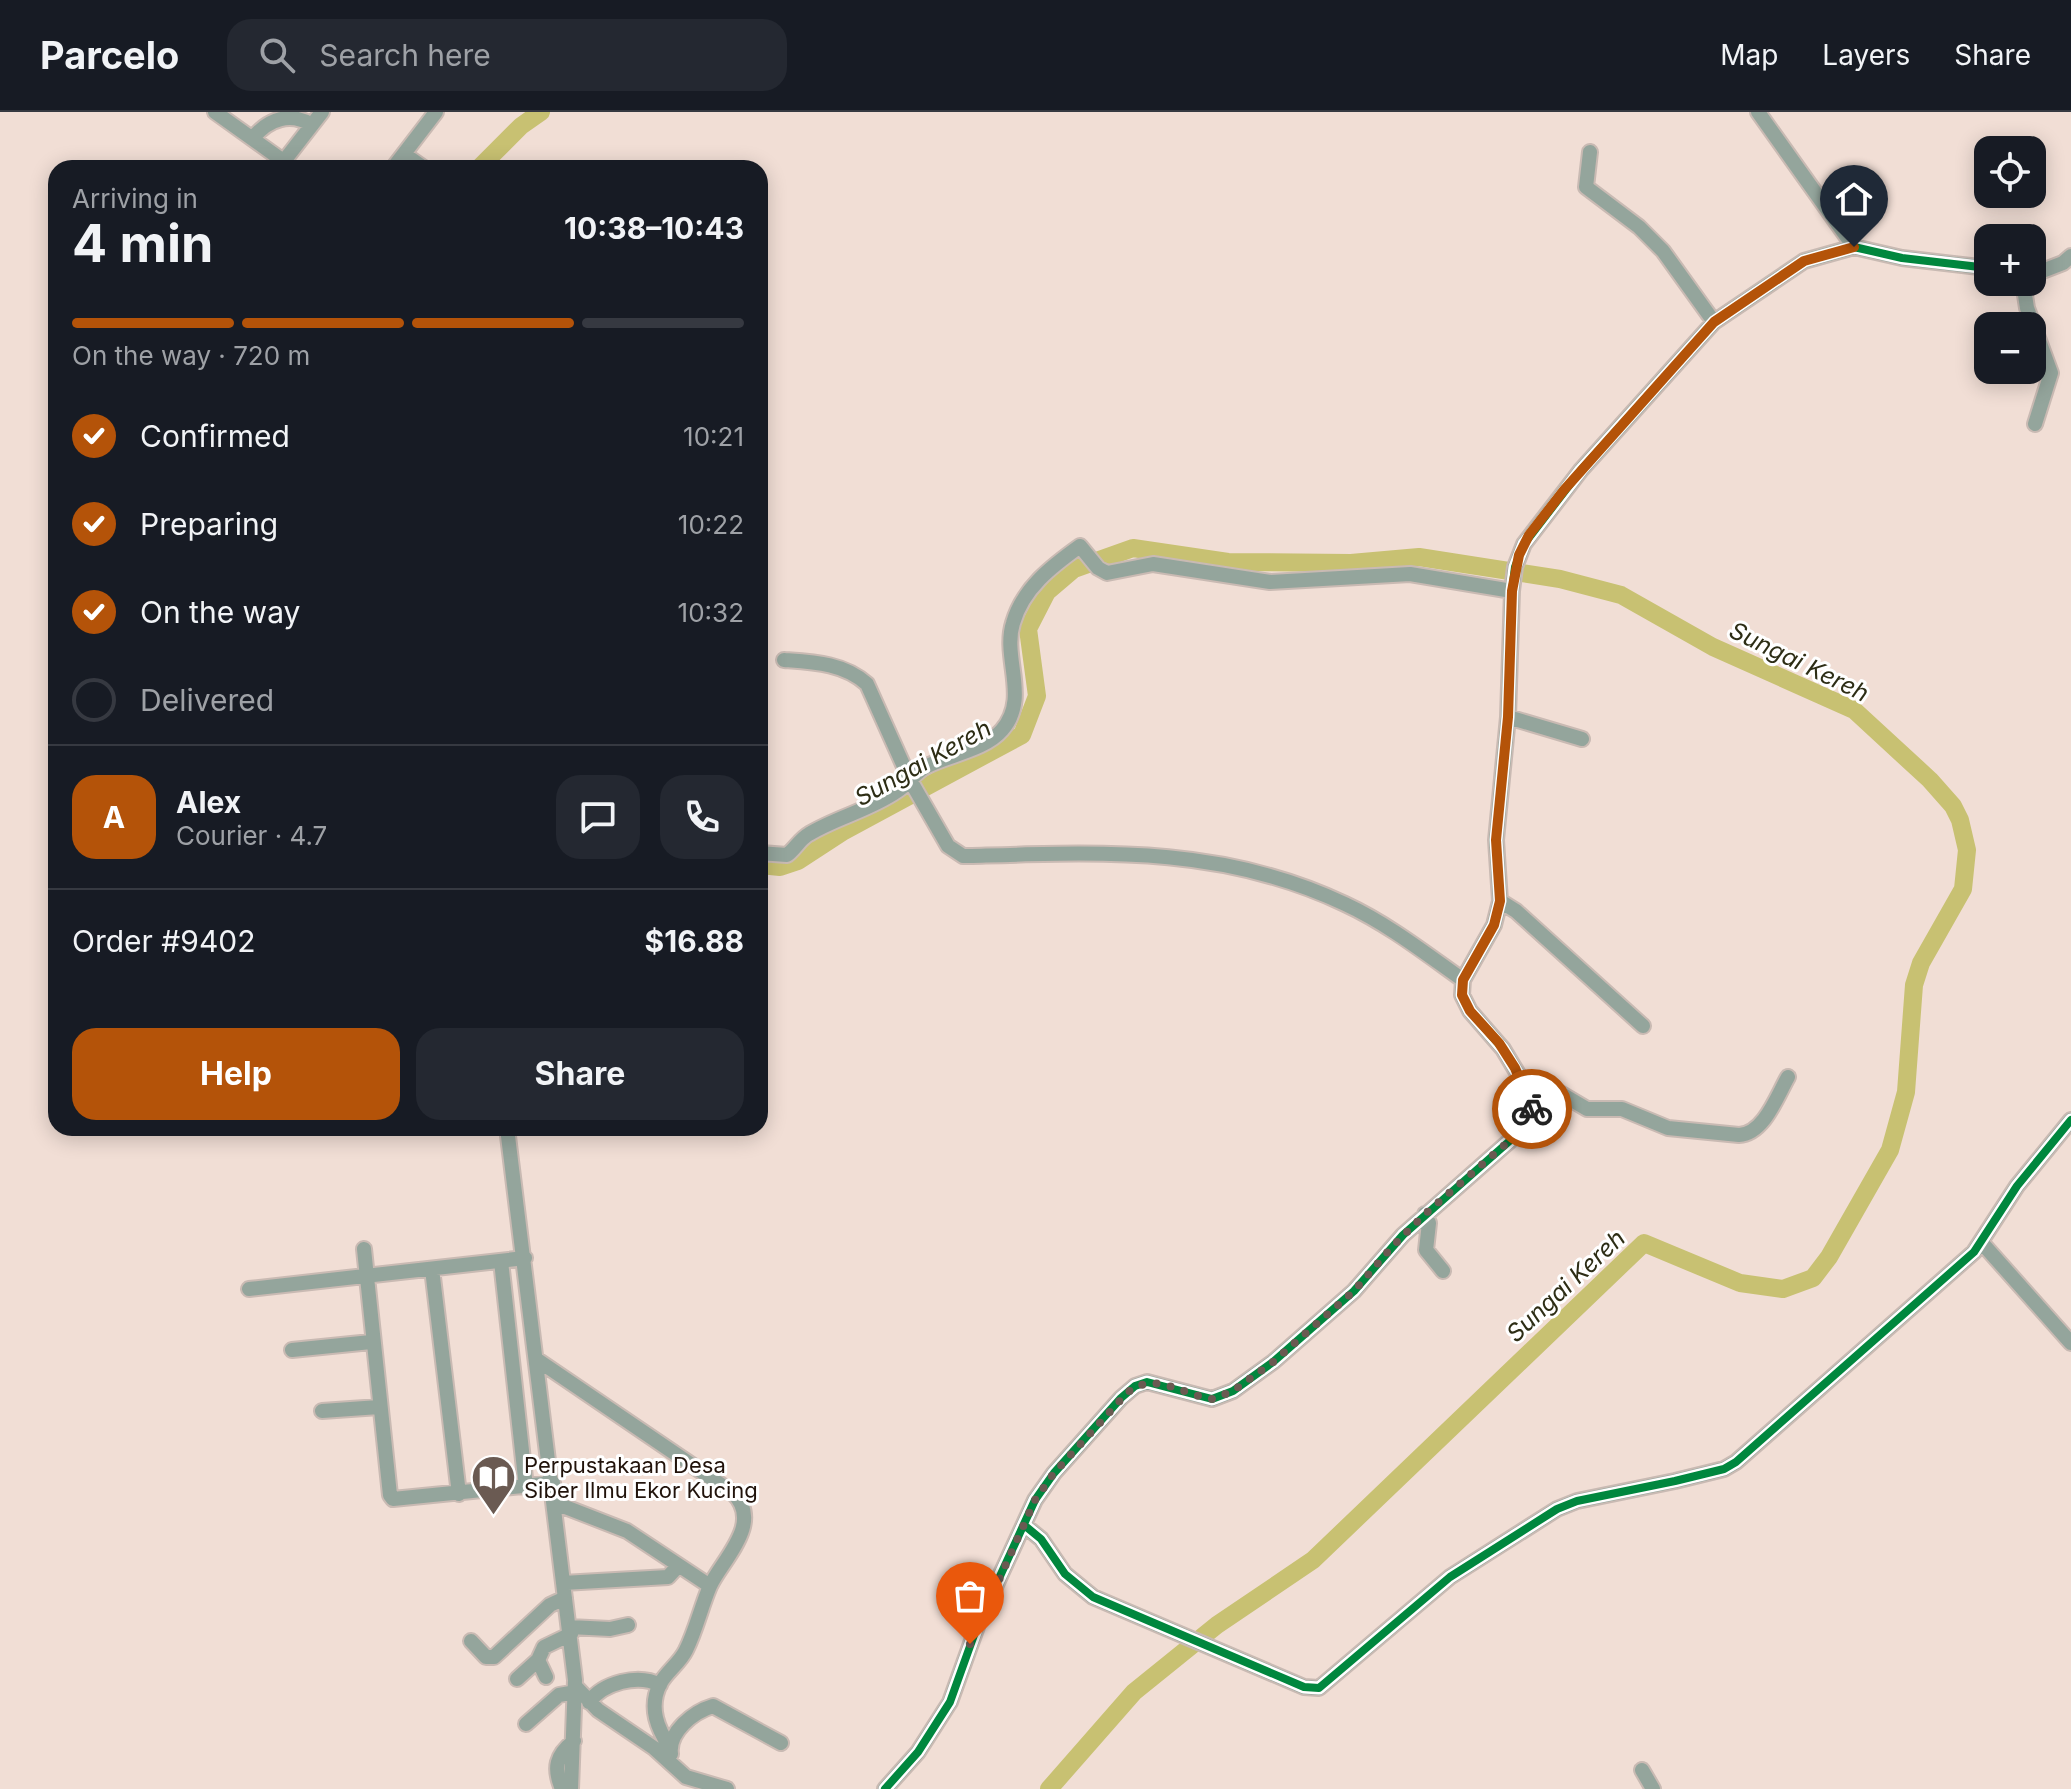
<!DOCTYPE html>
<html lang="en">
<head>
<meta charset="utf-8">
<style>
  :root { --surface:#171b24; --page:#242831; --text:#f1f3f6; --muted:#9ea1a6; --line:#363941; --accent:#b45309 }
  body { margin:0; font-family:Inter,sans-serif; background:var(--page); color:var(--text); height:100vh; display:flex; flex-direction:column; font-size:30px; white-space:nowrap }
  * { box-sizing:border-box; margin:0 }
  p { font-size:26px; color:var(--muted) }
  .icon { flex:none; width:44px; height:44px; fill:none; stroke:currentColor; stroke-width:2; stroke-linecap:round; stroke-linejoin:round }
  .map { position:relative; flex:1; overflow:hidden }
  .panel { position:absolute; left:48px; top:48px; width:720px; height:976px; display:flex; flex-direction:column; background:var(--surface); border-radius:24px; box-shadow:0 4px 20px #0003 }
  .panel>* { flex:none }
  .fabs { position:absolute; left:1974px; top:24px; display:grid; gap:16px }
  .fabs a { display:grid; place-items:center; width:72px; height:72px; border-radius:16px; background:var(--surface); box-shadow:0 4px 20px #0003; font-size:40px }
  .pin { position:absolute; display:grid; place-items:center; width:68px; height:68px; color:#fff; margin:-82px -34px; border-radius:50% 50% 50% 0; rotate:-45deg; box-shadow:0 0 8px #0007 }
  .pin .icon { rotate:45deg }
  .courier { position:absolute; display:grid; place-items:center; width:80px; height:80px; margin:-40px; border:6px solid #b45309; border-radius:50%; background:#fff; color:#222; box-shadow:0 2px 10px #0007 }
  .summary em { font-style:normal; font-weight:700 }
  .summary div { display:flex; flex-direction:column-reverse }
  .summary { display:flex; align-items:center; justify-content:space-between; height:136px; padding:0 24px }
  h1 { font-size:52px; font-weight:700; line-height:60px }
  .bar { display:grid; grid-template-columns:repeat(4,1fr); gap:12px 8px; align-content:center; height:96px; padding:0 24px }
  .bar i { height:10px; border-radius:6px; background:var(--line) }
  .bar .active { background:var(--accent) }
  .bar p { grid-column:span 4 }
  .line { display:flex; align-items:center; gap:20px; padding:0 24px; border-top:2px solid var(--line) }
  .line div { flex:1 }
  .round { display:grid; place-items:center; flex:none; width:84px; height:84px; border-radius:24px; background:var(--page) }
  ol { padding:0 24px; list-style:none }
  li { display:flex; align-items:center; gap:24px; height:88px }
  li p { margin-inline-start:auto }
  li .icon { padding:8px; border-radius:50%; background:var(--accent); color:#fff; stroke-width:4 }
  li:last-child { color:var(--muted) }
  li i { width:44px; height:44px; border:4px solid var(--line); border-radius:50% }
  .primary-button { display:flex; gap:16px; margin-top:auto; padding:16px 24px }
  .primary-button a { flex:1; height:92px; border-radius:24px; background:var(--accent); color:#fff; font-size:32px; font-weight:700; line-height:92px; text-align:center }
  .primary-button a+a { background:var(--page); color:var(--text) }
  header { display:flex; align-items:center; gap:48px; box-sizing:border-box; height:112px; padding:0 40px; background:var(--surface); border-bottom:2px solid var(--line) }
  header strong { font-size:38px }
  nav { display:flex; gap:44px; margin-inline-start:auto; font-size:28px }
  .search { width:560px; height:72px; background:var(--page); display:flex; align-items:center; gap:20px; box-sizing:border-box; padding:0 28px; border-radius:24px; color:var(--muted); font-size:30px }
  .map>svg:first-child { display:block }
</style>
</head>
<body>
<header>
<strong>Parcelo</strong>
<div class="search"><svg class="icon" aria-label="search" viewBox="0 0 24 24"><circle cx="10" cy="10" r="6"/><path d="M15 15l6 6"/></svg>Search here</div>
<nav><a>Map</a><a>Layers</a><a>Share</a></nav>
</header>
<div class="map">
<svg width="2071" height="1677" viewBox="0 0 2071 1677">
  <rect width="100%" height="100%" fill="#f1ded5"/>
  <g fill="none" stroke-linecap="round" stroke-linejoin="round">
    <path stroke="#c8c172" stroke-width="18" d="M 479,56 L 521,14 L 541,0
      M 760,753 L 780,755 L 798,749 L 844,719 L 1022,623 L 1037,584 L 1028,517 L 1047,480 L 1074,457 L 1133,436 L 1228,450 L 1351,451 L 1419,445 L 1560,467 L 1621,483 L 1713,535 L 1854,598 L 1930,668 L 1953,694 L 1960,708 L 1967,738 L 1963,777 L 1921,851 L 1914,873 L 1906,980 L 1890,1038 L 1829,1145 L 1813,1166 L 1783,1177 L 1740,1171 L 1644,1131 L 1313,1448 L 1217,1513 L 1134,1580 L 1049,1677"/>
    <defs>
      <path id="minor" d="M 215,0 L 293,56
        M 1758,0 L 1854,135
        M 253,26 C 269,6 291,0 312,13
        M 1590,40 L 1586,75 L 1639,115 L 1663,139 L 1714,210
        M 404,42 L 424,56
        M 284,49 L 322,0
        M 393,56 L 436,0
        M 2032,163 L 2063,151 L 2071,144
        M 2023,170 L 2027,196 L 2051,261 L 2035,312
        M 784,548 C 813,550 844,551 867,572 L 910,668 L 948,734 L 963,744 L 972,744 C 1103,740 1223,734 1345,792 C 1388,812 1425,841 1463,868
        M 1508,605 L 1582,627
        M 760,741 L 787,743 C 795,737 800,727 809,722 C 837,705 870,698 897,679 C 908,672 914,662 925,655 C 948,643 985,638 1002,618 C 1030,586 1002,546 1013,511 C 1023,476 1052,454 1080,434 L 1098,456 L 1107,461 L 1153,452 L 1270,470 L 1410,462 L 1512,479
        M 1500,789 L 1516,799 L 1643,914
        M 1524,972 L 1543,971 L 1587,997 L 1622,997 L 1668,1016 L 1739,1023 C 1764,1022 1777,984 1788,965
        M 507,1016 L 575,1568 L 571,1677
        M 1425,1102 L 1429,1111 L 1426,1138 L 1443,1159
        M 1982,1131 L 2071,1231
        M 364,1137 L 390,1383 L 393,1387 L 553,1371
        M 501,1149 L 526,1375
        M 432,1157 L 459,1382
        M 249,1177 L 525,1146
        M 292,1238 L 371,1230
        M 536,1247 L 733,1381 C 764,1411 722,1448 710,1474 C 701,1495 696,1518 686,1538 C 680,1551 666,1560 660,1572 C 648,1596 658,1617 670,1636
        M 322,1299 L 379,1295
        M 555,1391 L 627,1419 L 710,1474
        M 1024,1413 L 1041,1427 L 1065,1462 L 1093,1485 L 1304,1575 L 1319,1576 L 1450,1465 L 1557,1397 L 1577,1389 L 1675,1369 L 1724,1357 L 1736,1350 L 1974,1140 L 2017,1074 L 2071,1008
        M 563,1471 L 668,1465 L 678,1454
        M 569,1515 L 610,1517 L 628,1513
        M 471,1529 L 486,1545 L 494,1545 L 550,1493 L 565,1486
        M 538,1548 L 546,1565
        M 517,1567 L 538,1548 L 544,1535 L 571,1522
        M 576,1575 L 598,1598 L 654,1636 L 686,1665 L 727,1677
        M 589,1590 C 603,1571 638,1561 660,1573
        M 526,1612 L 559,1583 L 576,1580
        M 671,1642 C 668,1620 693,1600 713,1594 L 781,1631
        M 1642,1658 L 1653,1677
        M 562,1677 C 553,1656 556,1643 574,1629
        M 885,1677 L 918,1640 L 950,1590 L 978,1512 L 1035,1388 L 1054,1361 L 1121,1286 L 1135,1274 L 1147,1270 L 1212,1287 L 1233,1279 L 1273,1250 L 1354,1179 L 1403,1123 L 1530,1011 L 1532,998 L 1524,972 L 1503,937 L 1470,899 L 1462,883 L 1463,868 L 1494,813 L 1500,789 L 1496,728 L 1508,605 L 1512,479 L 1515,455 L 1524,432 L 1581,358 L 1714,210 L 1804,149 L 1854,135 L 1902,146 L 1988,156"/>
    </defs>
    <use href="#minor" stroke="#c9bab3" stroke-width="18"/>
    <use href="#minor" stroke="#94a59c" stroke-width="14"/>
    <defs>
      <path id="cycleway" d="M 1024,1413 L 1041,1427 L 1065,1462 L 1093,1485 L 1304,1575 L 1319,1576 L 1450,1465 L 1557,1397 L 1577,1389 L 1675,1369 L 1724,1357 L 1736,1350 L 1974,1140 L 2017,1074 L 2071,1008
        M 885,1677 L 918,1640 L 950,1590 L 978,1512 L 1035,1388 L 1054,1361 L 1121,1286 L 1135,1274 L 1147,1270 L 1212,1287 L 1233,1279 L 1273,1250 L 1354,1179 L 1403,1123 L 1530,1011 L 1532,998 L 1524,972 L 1503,937 L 1470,899 L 1462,883 L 1463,868 L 1494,813 L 1500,789 L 1496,728 L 1508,605 L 1512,479 L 1515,455 L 1524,432 L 1581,358 L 1714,210 L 1804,149 L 1854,135 L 1902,146 L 1988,156"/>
    </defs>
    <use href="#cycleway" stroke="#fff" stroke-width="13"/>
    <use href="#cycleway" stroke="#00873e" stroke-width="8"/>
  </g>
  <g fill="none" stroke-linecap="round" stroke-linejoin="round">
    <path stroke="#6a5a52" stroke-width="8" stroke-dasharray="0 14.4" d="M 970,1532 L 1035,1388 L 1054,1361 L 1127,1281 C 1154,1258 1182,1283 1212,1287 L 1233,1279 L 1273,1250 L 1354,1179 L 1392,1135 L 1425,1102 L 1530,1011 L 1532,997"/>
    <path stroke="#b45309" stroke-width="10" d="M 1532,997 L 1515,956 L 1499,931 L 1470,899 L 1462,883 L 1463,868 L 1494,813 L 1500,789 L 1496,728 L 1508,605 L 1512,479 L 1519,443 L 1529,423 L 1564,378 L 1714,210 L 1804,149 L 1854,135"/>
  </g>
  <defs>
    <symbol id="library-pin" viewBox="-11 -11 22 30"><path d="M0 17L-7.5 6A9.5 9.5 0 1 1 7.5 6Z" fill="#6a5a52" stroke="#fff"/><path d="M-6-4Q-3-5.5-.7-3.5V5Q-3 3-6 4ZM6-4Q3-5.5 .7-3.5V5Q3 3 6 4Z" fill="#fff"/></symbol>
  </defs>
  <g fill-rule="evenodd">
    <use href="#library-pin" x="468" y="1340" width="51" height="69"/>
  </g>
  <g text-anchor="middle" stroke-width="6" stroke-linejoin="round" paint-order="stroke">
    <g font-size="22" fill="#21130b" stroke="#fff" text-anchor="start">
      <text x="524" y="1361">Perpustakaan Desa<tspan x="524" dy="25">Siber Ilmu Ekor Kucing</tspan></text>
    </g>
    <g font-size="24" font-style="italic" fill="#2d2d15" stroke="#fff">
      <text transform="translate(1799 550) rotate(26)" y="8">Sungai Kereh</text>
      <text transform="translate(923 651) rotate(-29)" y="8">Sungai Kereh</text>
      <text transform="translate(1566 1174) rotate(-43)" y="8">Sungai Kereh</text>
    </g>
  </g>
</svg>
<div class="fabs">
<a><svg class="icon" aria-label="locate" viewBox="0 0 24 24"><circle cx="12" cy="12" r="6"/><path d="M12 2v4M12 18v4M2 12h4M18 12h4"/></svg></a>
<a>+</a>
<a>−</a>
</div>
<div class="pin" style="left:970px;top:1532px;background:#ea580c"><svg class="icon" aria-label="bag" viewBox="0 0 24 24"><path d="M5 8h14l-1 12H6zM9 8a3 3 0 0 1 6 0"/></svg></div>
<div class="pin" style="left:1854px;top:135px;background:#1f2937"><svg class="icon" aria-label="home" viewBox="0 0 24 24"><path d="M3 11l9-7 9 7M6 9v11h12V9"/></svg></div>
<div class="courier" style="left:1532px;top:997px"><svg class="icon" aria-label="bike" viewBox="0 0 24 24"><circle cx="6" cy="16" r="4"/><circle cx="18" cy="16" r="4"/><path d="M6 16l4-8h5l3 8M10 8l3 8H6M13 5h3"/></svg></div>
<section class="panel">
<div class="summary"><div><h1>4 min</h1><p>Arriving in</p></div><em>10:38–10:43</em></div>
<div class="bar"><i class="active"></i><i class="active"></i><i class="active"></i><i></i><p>On the way · 720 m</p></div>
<ol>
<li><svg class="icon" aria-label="check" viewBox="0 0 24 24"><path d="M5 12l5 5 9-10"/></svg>Confirmed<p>10:21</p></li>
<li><svg class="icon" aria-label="check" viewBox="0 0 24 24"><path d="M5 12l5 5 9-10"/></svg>Preparing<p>10:22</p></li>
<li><svg class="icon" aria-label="check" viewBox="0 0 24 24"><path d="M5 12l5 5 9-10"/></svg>On the way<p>10:32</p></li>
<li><i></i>Delivered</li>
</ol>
<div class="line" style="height:144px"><b class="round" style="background:var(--accent);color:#fff">A</b><div><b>Alex</b><p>Courier · 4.7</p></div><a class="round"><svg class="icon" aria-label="chat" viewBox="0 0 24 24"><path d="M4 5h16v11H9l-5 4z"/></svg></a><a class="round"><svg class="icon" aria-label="phone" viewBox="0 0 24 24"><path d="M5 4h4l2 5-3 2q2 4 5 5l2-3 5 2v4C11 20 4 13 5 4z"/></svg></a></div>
<div class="line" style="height:104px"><div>Order #9402</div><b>$16.88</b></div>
<div class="primary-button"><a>Help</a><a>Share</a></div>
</section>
</div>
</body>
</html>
